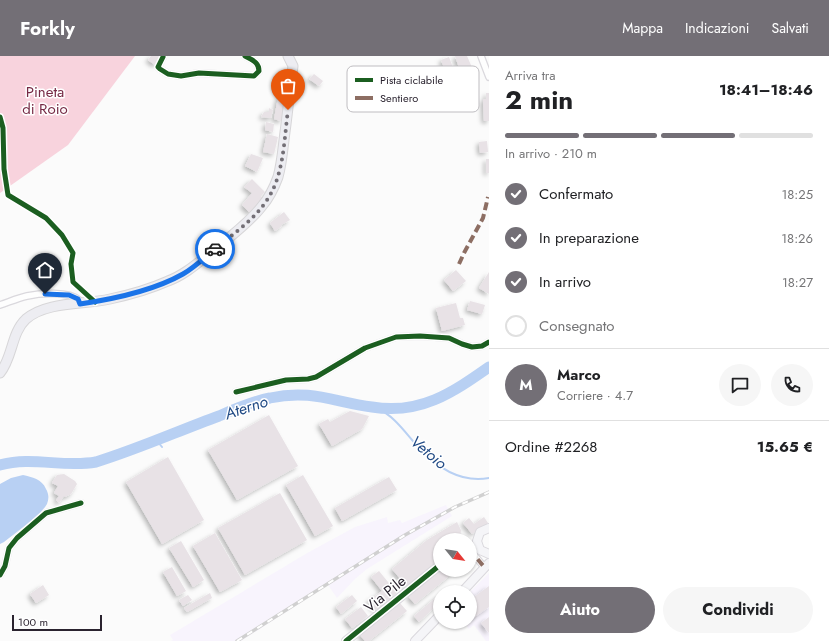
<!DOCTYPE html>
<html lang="it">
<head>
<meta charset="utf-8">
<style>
  :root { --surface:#fff; --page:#f6f6f6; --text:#202124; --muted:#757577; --line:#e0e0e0; --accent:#736f76 }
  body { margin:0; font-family:Jost,sans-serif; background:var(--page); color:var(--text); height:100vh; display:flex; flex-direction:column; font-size:15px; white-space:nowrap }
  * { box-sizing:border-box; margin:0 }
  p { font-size:13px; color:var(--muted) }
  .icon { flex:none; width:22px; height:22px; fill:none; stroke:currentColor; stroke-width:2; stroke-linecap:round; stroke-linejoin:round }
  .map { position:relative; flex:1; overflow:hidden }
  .details { display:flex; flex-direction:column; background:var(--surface); width:340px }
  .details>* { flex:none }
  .needle { width:26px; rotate:120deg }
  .buttons { position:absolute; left:433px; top:477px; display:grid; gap:8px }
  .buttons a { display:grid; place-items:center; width:44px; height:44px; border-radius:50%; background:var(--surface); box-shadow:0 1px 3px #0004; font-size:20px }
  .scale { position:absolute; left:12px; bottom:10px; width:90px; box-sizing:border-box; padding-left:4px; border:2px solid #2a232f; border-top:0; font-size:11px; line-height:14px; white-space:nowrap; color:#2a232f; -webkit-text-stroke:3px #fff; paint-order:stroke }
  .pin { position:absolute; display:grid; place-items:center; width:34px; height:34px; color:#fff; margin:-41px -17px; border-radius:50% 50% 50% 0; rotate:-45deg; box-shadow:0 0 4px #0007 }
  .pin .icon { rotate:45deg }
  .courier { position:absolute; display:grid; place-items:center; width:40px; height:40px; margin:-20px; border:3px solid #1a73e8; border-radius:50%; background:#fff; color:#222; box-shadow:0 1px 5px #0007 }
  .headline em { font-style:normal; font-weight:700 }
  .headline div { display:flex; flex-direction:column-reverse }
  .headline { display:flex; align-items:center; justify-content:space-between; height:68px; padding:0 16px }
  h1 { font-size:26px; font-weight:700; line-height:30px }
  .bar { display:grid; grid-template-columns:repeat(4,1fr); gap:6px 4px; align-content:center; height:48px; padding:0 16px }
  .bar i { height:5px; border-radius:3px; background:var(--line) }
  .bar .current { background:var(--accent) }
  .bar p { grid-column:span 4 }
  .line { display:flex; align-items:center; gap:10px; padding:0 16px; border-top:1px solid var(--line) }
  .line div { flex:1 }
  .round { display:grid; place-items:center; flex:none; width:42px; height:42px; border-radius:21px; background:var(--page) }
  ol { padding:0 16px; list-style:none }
  li { display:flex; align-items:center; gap:12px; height:44px }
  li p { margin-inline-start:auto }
  li .icon { padding:4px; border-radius:50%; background:var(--accent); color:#fff; stroke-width:4 }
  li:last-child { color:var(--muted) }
  li i { width:22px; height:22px; border:2px solid var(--line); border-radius:50% }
  .action { display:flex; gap:8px; margin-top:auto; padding:8px 16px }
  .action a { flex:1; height:46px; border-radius:24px; background:var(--accent); color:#fff; font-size:16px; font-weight:700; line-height:46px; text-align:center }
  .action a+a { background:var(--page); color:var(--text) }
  header { display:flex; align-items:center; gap:24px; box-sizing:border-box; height:56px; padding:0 20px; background:var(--accent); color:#fff }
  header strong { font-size:19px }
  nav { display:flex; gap:22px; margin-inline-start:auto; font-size:14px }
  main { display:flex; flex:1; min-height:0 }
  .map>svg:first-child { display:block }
</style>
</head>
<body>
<header>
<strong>Forkly</strong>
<nav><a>Mappa</a><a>Indicazioni</a><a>Salvati</a></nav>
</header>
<main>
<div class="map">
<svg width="489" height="585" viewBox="0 0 489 585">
  <defs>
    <filter id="shadow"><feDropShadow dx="-2.5" dy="2.5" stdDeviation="2" flood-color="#0004"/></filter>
  </defs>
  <rect width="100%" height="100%" fill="#fbfbfb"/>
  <path fill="#f8f4fd" d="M 446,449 L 452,460 L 367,513 L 355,523 L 337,542 L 328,529 L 241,585 L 171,585 L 173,584 L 170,579 L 309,496 L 355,471 L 387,461 L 388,467 L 400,464 L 402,467 Z
    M 489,517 L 489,585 L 486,585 L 474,569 L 469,573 L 463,566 L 470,566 L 470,536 Z"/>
  <path fill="#f8d3dd" d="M 0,0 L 135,0 L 68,89 L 0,137 Z"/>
  <path fill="#b8d0f3" d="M 23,419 C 32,421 42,423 46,433 C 49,438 49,443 47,448 C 40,460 15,477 4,486 L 0,488 L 0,428 L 11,422 Z"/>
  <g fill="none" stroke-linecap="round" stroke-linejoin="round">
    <path stroke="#b8d0f3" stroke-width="2" d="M 377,352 C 396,361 406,378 420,393 C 438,412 462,427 489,422
      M 154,384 L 158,386 L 162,391"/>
    <path stroke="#b8d0f3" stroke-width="11" d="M 0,409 C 32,400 64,412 96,406 C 138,393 178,375 219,360 C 235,353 253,345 270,342 C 311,333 334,346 372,351 C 420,359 452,337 489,311"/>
  </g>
  <path fill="#e8e2e6" filter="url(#shadow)" d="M 151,0 L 162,0 L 155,9 L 148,4 Z
    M 455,0 L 467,0 L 474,16 L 462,21 Z
    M 449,1 L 457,22 L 449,25 L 441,4 Z
    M 314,18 L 323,25 L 319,30 L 309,23 Z
    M 486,37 L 489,37 L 489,65 L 484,65 L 483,43 L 486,43 Z
    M 278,41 L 287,44 L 281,65 L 274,63 Z
    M 269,52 L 273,54 L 271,62 L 261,61 L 264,56 L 269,56 Z
    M 266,66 L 274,68 L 273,76 L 265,74 Z
    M 267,78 L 278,81 L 274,98 L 263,96 Z
    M 487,85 L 488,96 L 480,97 L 479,86 Z
    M 251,98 L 263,102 L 257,116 L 245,110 Z
    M 486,103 L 489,103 L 489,117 L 486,117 Z
    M 252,123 L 265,136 L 261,140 L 263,143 L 250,157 L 242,149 L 252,137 L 244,131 Z
    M 284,156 L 290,164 L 281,169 L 282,170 L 275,175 L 270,167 Z
    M 456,214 L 466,225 L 453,235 L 444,224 Z
    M 489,216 L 489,238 L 479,232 Z
    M 470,245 L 485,249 L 482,258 L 467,254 Z
    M 456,247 L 460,262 L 463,262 L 465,269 L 442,275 L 436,252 Z
    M 350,355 L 369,360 L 362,373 L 332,390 L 319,368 L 328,363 L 330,366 Z
    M 269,359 L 298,410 L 237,444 L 208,394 Z
    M 168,401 L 204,464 L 162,488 L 126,426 Z
    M 64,418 L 75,425 L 77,428 L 71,438 L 65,441 L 64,440 L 59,447 L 56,444 L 59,440 L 54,437 L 58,430 L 52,427 L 57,419 Z
    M 303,419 L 333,470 L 315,480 L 286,429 Z
    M 389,421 L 397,434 L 342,465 L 335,452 Z
    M 280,437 L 307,484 L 245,519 L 218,472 Z
    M 484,461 L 488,467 L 472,478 L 463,467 L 469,462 L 474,468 Z
    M 457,466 L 461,474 L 460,484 L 440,484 L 440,504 L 407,531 L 392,513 L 427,484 Z
    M 215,477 L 242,524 L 220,536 L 193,490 Z
    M 181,485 L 204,524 L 193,531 L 169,492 Z
    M 172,511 L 186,535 L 177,540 L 163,516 Z
    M 439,514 L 451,514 L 453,517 L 415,548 L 408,540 Z
    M 379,515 L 397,537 L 375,554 L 368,545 L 382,535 L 371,521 Z
    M 43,529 L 49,539 L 36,547 L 30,538 Z
    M 489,530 L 489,551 L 473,562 L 470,558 L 470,544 Z
    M 210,537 L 212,542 L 187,556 L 184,552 Z
    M 188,539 L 192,544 L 183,550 L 179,544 Z
    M 352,539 L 357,545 L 341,558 L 336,551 Z
    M 439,539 L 440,546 L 419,566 L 414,560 Z
    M 399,546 L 407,555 L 369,585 L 365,585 L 359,578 Z
    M 361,551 L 368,560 L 352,572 L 345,563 Z
    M 489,561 L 489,577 L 481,567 Z"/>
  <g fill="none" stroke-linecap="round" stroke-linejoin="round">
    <defs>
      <path id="street" d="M 481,0 L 489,21
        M 163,1 L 158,11 L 160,13 L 168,18 L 181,20 L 199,17 L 254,20 L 259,15 C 259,6 252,4 245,0
        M 0,249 C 9,246 18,242 27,240 C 40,237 69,235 79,244 L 80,248
        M 236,336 L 286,324 L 308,323 L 316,321 L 365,292 L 396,281 L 420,280 L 449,282 L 462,288 L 472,291 L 482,290 L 489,286
        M 470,494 L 485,512
        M 0,519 L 5,510 L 9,492 L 17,482 L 46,457 L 81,447"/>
      <path id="secondary" d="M 489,472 L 480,476 L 477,485 L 480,494 L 489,498
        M 462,536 L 489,507
        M 346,585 L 440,509
        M 415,585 L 440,559"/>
      <path id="primary" d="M 0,317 C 13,301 11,277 26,263 C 47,245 84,249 110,243 C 129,239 150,233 168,225 C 187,218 202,203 218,191 C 233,178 250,166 262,150 C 269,142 274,132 278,121 C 282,107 283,91 285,76 C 288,54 290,32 293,10 L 288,0"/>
    </defs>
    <use href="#street" stroke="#dad8dd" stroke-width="8"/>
    <use href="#secondary" stroke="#dad8dd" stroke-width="10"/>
    <use href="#primary" stroke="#d7d6d8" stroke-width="11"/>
    <use href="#street" stroke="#fefefe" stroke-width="5.5"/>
    <use href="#secondary" stroke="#f5f5f8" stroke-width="8"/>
    <use href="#primary" stroke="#ededf2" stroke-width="9"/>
    <defs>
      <path id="rail" d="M 237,585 L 405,479 L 455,451 L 489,436"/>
    </defs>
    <use href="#rail" stroke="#d0d0d0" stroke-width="3.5"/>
    <use href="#rail" stroke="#fff" stroke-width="2" stroke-dasharray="6" stroke-linecap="butt"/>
    <path stroke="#8d6e63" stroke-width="4" stroke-dasharray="8 4" stroke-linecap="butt" d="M 459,208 L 464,197 L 483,162 L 488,141
      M 470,494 L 485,512"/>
    <defs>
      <path id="cycleway" d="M 163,1 L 158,11 L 160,13 L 168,18 L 181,20 L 199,17 L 254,20 L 259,15 C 259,6 252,4 245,0
        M 0,61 L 3,72 L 4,113 L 8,139 L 46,162 L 62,179 L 73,197 L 71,208 L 73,226 L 95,246
        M 236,336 L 286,324 L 308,323 L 316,321 L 365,292 L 396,281 L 420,280 L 449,282 L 462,288 L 472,291 L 482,290 L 489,286
        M 0,519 L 5,510 L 9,492 L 17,482 L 46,457 L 81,447
        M 346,585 L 440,509"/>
    </defs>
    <use href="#cycleway" stroke="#fff" stroke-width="8"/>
    <use href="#cycleway" stroke="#1b5e20" stroke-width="5"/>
  </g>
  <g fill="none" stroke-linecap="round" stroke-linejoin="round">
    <path stroke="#736f76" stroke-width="4" stroke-dasharray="0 7.2" d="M 215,193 C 233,178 254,164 267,144 C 284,119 284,84 288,54"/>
    <path stroke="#1a73e8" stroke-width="5" d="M 45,238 L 69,239 L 78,243 L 80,248 C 114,243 153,235 183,218 C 195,211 205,201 215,193"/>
  </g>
  <g text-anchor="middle" stroke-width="3" stroke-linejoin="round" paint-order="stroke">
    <g font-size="15" fill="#762a45" stroke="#fff">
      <text x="45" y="41">Pineta<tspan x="45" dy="17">di Roio</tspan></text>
    </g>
    <g font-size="15" fill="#2a232f" stroke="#fff">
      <text transform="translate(385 538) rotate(-39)" y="5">Via Pile</text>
    </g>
    <g font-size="16" font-style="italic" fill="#204a85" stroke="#fff">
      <text transform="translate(246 351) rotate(-18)" y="6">Aterno</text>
      <text transform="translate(429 396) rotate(40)" y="6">Vetoio</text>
    </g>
  </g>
  <rect x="347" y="10" width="132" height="46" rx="6" fill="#fff" stroke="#bfbdc1" stroke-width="1"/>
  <rect x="355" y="22" width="18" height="4" fill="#1b5e20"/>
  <rect x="355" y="40" width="18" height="4" fill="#8d6e63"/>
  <g font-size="11" fill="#2a232f">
    <text x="380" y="28">Pista ciclabile</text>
    <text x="380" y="46">Sentiero</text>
  </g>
</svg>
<div class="buttons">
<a><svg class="needle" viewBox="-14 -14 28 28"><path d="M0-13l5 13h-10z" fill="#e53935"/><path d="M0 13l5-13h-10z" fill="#757577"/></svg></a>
<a><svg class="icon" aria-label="locate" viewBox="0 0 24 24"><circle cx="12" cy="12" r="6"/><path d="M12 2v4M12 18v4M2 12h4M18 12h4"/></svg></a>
</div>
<div class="scale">100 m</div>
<div class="pin" style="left:288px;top:54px;background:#ea580c"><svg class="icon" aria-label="bag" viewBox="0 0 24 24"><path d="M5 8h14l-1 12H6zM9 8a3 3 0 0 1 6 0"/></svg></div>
<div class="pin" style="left:45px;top:238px;background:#1f2937"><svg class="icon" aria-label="home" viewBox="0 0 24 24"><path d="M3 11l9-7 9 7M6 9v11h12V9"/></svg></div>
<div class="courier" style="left:215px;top:193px"><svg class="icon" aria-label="car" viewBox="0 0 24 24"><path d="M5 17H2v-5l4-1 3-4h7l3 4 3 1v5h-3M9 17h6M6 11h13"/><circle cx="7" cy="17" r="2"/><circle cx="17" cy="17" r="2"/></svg></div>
</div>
<section class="details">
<div class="headline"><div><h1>2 min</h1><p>Arriva tra</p></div><em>18:41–18:46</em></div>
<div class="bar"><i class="current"></i><i class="current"></i><i class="current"></i><i></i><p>In arrivo · 210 m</p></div>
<ol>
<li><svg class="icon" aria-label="check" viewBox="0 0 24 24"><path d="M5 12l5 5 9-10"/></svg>Confermato<p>18:25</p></li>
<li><svg class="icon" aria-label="check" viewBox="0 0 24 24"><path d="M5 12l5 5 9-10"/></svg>In preparazione<p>18:26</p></li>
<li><svg class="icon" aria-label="check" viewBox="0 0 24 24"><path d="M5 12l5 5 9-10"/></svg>In arrivo<p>18:27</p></li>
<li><i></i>Consegnato</li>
</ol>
<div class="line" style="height:72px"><b class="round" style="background:var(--accent);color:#fff">M</b><div><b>Marco</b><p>Corriere · 4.7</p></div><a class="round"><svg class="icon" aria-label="chat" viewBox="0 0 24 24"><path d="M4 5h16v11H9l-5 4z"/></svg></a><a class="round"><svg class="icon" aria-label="phone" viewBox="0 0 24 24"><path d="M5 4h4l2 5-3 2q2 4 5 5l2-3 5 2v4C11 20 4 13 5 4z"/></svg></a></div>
<div class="line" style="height:52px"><div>Ordine #2268</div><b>15.65 €</b></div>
<div class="action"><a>Aiuto</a><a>Condividi</a></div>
</section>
</main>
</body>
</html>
